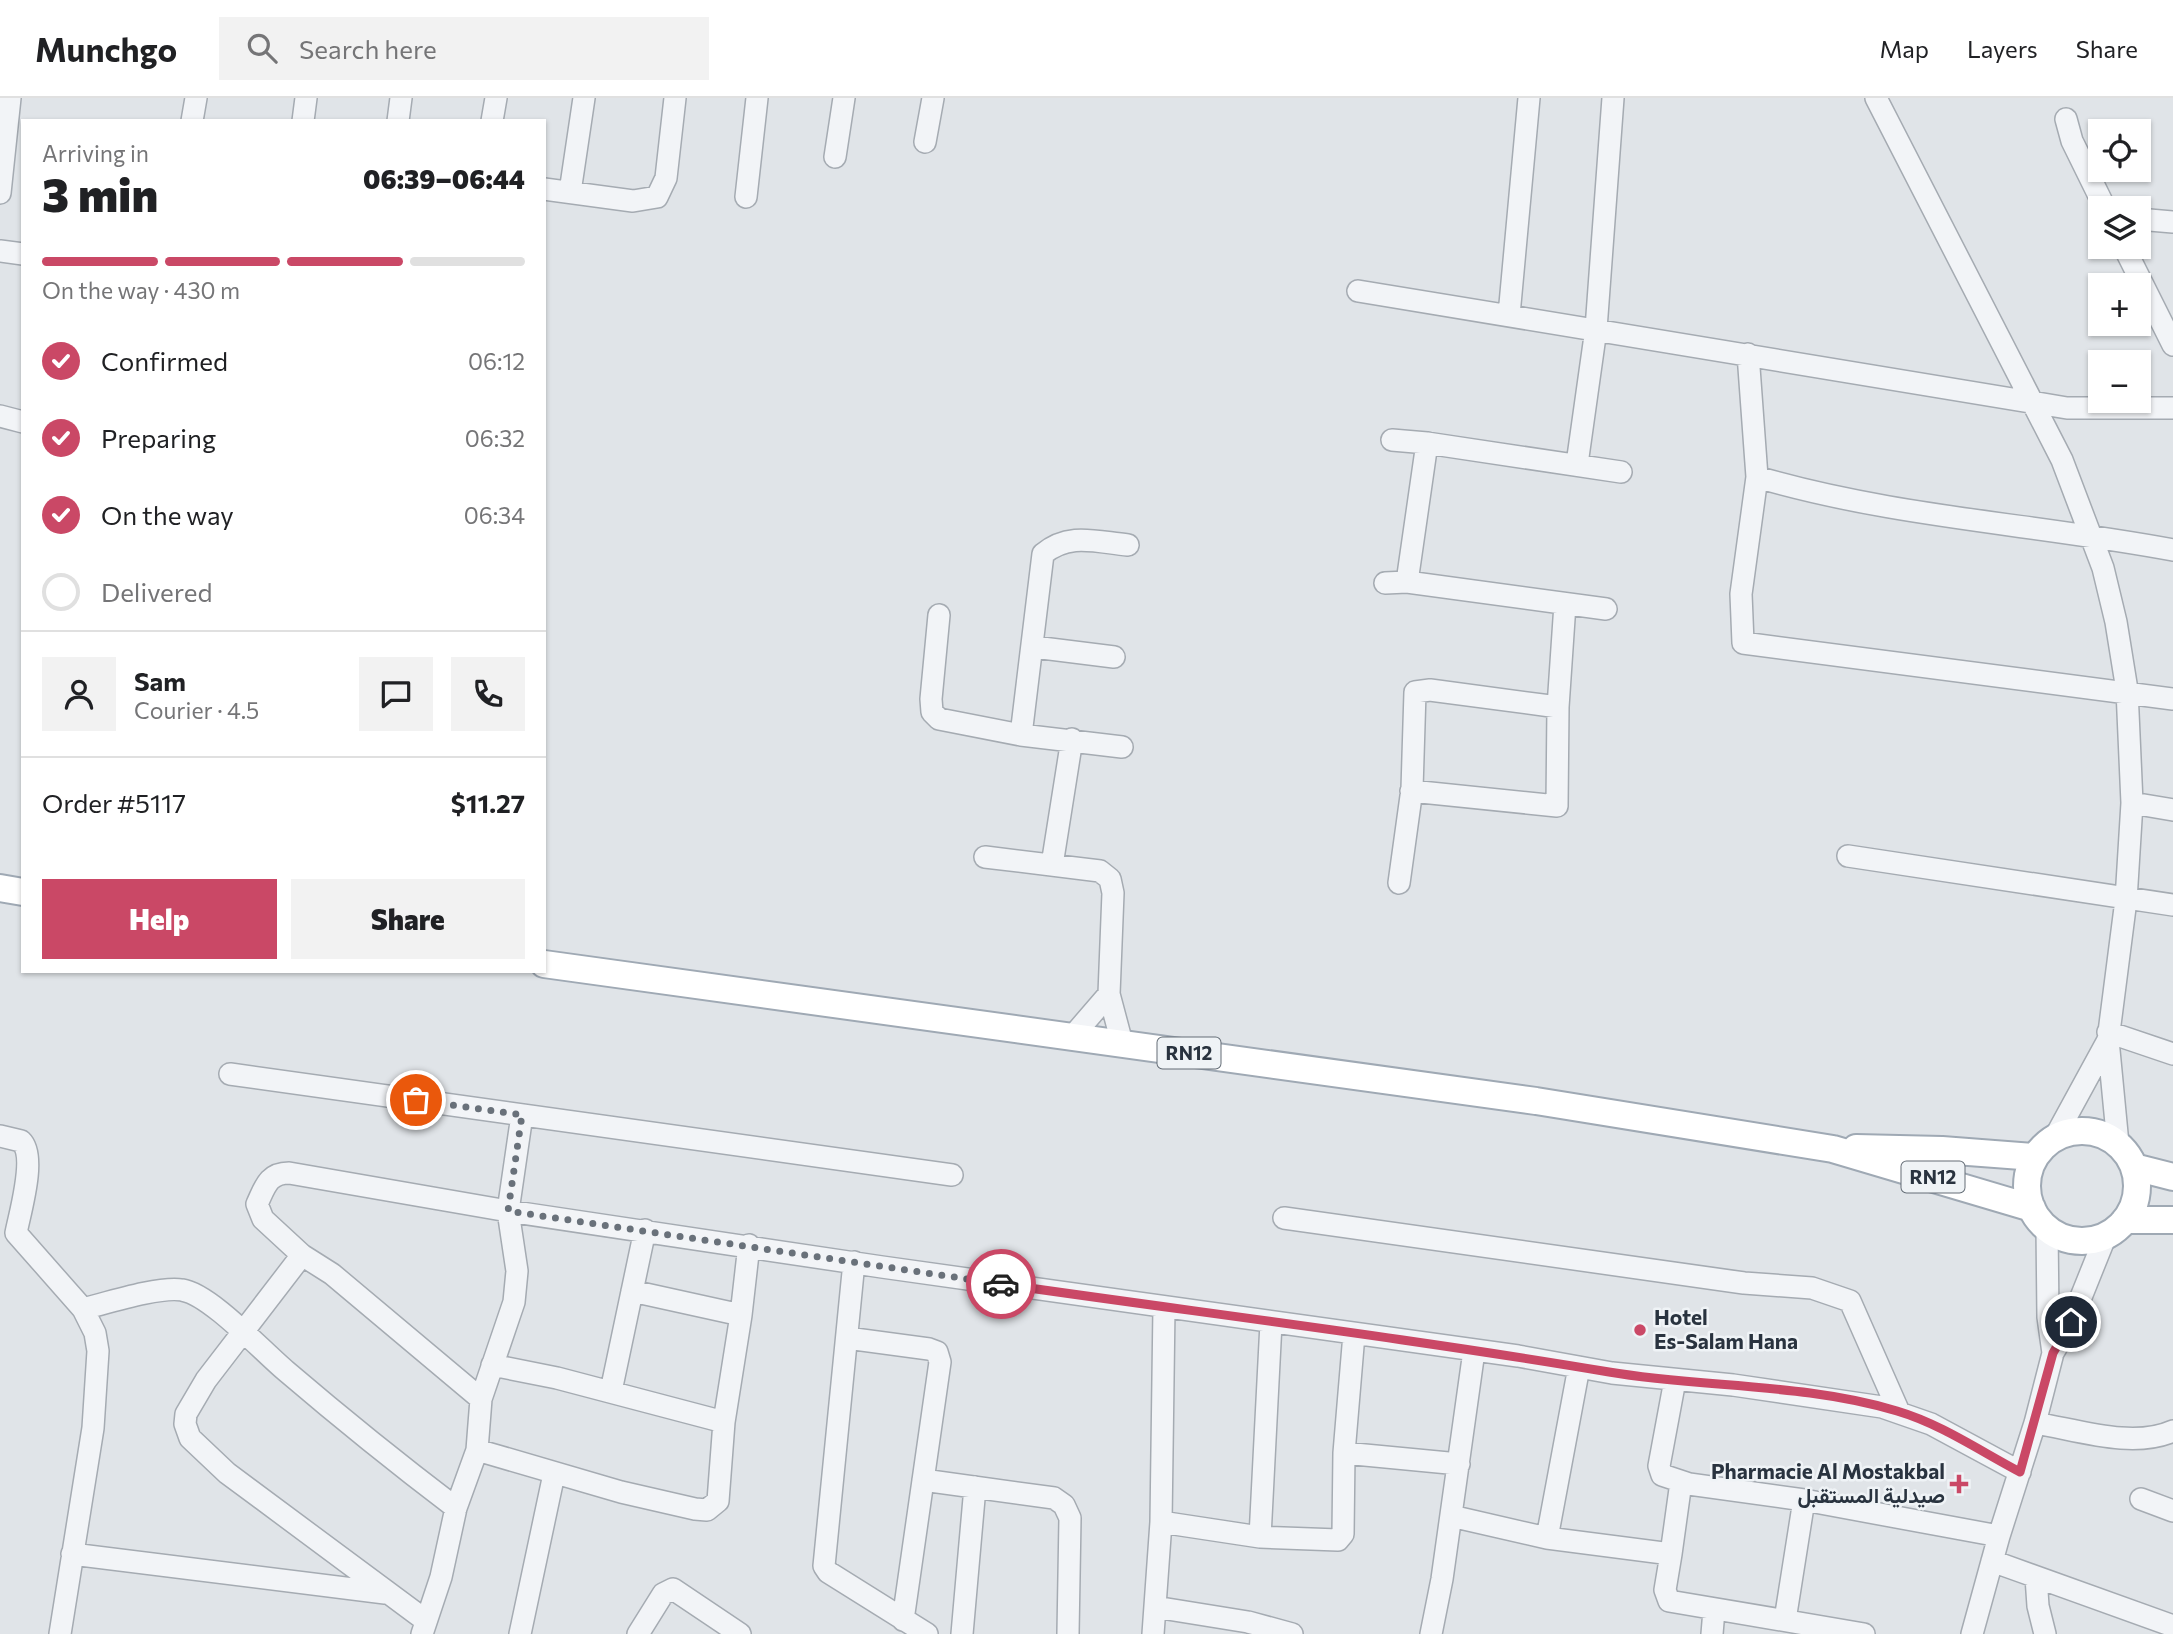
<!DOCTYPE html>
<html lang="en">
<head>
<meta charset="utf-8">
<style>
  :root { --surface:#fff; --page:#f2f2f2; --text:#202124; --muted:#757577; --line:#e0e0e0; --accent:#ca4866 }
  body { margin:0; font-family:Commissioner,Vazirmatn,sans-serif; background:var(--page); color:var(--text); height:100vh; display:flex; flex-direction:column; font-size:26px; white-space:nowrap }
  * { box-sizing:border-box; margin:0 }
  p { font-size:23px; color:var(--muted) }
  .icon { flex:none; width:38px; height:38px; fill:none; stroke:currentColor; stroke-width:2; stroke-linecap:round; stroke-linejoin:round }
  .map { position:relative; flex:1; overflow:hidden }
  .panel { position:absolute; left:21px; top:21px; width:525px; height:854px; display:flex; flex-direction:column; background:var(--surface); border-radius:0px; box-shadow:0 2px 5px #0004 }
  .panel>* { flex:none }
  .fabs { position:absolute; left:2088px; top:21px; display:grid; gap:14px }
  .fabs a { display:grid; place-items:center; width:63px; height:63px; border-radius:0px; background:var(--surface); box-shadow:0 2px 5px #0004; font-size:35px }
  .pin { position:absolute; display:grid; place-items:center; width:60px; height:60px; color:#fff; margin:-30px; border:4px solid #fff; border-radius:50%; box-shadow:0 2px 7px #0007 }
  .courier { position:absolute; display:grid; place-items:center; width:70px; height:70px; margin:-35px; border:5px solid #ca4866; border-radius:50%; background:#fff; color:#222; box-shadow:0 2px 9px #0007 }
  .headline em { font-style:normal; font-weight:800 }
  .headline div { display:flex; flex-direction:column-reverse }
  .headline { display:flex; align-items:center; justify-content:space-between; height:119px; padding:0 21px }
  h1 { font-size:46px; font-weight:800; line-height:52px }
  .bar { display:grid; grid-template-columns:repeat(4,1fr); gap:10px 7px; align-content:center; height:84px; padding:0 21px }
  .bar i { height:9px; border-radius:5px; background:var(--line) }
  .bar .selected { background:var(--accent) }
  .bar p { grid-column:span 4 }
  .line { display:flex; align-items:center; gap:18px; padding:0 21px; border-top:2px solid var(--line) }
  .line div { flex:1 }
  .round { display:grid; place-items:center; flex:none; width:74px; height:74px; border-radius:0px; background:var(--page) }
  ol { padding:0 21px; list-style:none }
  li { display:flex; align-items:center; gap:21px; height:77px }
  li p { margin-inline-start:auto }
  li .icon { padding:7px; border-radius:50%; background:var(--accent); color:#fff; stroke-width:4 }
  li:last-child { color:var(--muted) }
  li i { width:38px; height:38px; border:4px solid var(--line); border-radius:50% }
  .action { display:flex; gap:14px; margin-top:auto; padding:14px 21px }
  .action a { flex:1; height:80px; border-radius:0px; background:var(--accent); color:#fff; font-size:28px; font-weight:800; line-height:80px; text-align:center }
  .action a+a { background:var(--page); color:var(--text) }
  header { display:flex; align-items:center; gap:42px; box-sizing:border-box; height:98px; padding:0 35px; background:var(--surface); border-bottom:2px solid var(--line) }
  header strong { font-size:33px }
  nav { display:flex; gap:38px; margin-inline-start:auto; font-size:24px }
  .search { width:490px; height:63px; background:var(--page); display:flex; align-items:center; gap:18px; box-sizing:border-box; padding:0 24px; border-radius:0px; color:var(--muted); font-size:26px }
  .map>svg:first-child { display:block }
</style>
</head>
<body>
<header>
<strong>Munchgo</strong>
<div class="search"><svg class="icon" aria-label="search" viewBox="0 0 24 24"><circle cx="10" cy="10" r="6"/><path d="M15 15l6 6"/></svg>Search here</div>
<nav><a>Map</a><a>Layers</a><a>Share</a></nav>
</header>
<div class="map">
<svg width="2173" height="1536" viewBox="0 0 2173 1536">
  <rect width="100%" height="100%" fill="#e0e4e8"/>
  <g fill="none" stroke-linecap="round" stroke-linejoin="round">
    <defs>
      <path id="minor" d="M 1876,0 L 2062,362 L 2103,470 L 2116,524 L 2127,592 L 2132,705 L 2126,802 L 2108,942 L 2118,1046
        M 2066,21 L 2072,43 L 2105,110
        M 192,23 L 196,0
        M 303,23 L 306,0
        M 398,23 L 401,0
        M 492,23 L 496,0
        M 925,44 L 933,0
        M 835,59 L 844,0
        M 544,91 L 633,103 L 657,99 L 666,80 L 675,0
        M 570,94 L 584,0
        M 0,95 L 10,0
        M 746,99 L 757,0
        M 2138,121 L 2173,124
        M 2124,149 L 2173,247
        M 0,153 L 23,156
        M 1358,193 L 2067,310 L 2173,310
        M 1509,217 L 1529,0
        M 1748,256 L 1757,379
        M 0,318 L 23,324
        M 1392,342 L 1427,345 L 1621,374
        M 1577,366 L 1596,231 L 1613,0
        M 2173,452 C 2035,426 1893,419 1757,379 L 1741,496 L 1743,545 L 2173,601
        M 1407,484 L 1427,345
        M 1385,485 L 1407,484 L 1606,511
        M 939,517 L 931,601 L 932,614 L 939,621 L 1021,637 L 1122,649
        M 1034,549 L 1114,559
        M 1021,637 L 1043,456 C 1069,434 1096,444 1128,447
        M 1411,693 L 1557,708 L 1558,609 L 1565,506
        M 2132,705 L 2173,712
        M 1848,758 L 2173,807
        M 985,759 L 1100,773 L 1110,781 L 1113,795 L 1109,896 L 1122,945
        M 1052,767 L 1072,641
        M 1399,785 L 1412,691 L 1415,594 L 1430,592 L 1558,609
        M 2108,934 L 2173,956
        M 1072,939 L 1109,896
        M 230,976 L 952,1077
        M 0,1038 L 21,1043 C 37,1058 20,1114 16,1135 L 83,1211 L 95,1235 L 98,1253 L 93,1330 L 60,1536
        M 2054,1041 L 2108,942
        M 1284,1120 L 1744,1185 L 1812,1190 L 1850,1203 L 1899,1314
        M 2047,1130 L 2048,1219 L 2053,1255
        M 302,1157 L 206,1282 L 186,1316 L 185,1326 L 190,1340 L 227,1375 L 425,1522
        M 854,1164 L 824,1468 L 828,1474 L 927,1536
        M 632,1193 L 741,1217 L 724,1324
        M 83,1211 C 107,1205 160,1188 182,1192 C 210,1196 263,1254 286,1273 C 341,1320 398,1366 456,1410
        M 741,1217 L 749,1147
        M 847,1240 L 929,1251 L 937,1254 L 940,1264 L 903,1522
        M 1675,1282 L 1659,1368 L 1662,1377 L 1689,1386 L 1804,1402 L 1999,1438
        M 611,1293 L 645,1132
        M 481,1301 L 332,1176 L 302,1157 L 263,1121 L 257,1106 C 265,1089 268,1075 289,1075 L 508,1113 L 882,1169 L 1518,1258 L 1612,1275 L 1733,1287 L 1882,1309 L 1931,1326 L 2020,1374
        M 2035,1325 C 2078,1332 2133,1351 2173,1333
        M 477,1352 L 621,1394 L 695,1411 L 707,1412 L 718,1403 L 724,1324 L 557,1280 L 492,1267
        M 1344,1355 L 1459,1366
        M 923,1382 L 1054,1400 L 1064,1407 L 1070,1420 L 1068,1536
        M 2141,1401 L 2173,1413
        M 1451,1418 L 1547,1440 L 1579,1269
        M 1161,1424 L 1260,1439 L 1338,1442 L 1343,1436 L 1344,1355 L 1354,1236
        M 1260,1439 L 1271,1225
        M 1547,1440 L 1671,1456 L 1681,1384
        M 72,1456 L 385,1495
        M 1671,1456 L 1665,1492 L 1669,1503 L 1864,1536
        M 1992,1463 L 2173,1528
        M 2036,1479 L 2038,1508 L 2045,1536
        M 1155,1509 L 1248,1524 L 1292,1536
        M 1785,1522 L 1804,1402
        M 422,1536 L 441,1479 L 456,1410 L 477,1352 L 481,1301 L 514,1204 L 517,1173 L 508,1113 L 522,1017
        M 520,1536 L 554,1376
        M 638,1536 L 663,1496 L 673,1491 L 740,1536
        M 962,1536 L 975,1389
        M 1153,1536 L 1161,1424 L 1164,1209
        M 1431,1536 L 1442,1481 L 1474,1253
        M 1712,1536 L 1714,1512
        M 1972,1536 L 1999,1438 L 2035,1325 L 2053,1255 L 2071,1224 L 2106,1137"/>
      <path id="major" d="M 0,790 L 23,794
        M 544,866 L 1536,1003 L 1833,1051 L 2032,1110
        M2027 1088a55 55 0 1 1 110 0a55 55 0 1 1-110 0Z
        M 1856,1050 L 1942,1052 L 2035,1059
        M 2134,1069 L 2173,1079
        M 2125,1122 L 2173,1122"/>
    </defs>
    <use href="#minor" stroke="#a5abb2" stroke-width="24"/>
    <use href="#major" stroke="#9fa9b4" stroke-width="30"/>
    <use href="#minor" stroke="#f2f4f7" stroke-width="21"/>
    <use href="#major" stroke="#fff" stroke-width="26"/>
  </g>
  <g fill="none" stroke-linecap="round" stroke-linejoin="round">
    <path stroke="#69717a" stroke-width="7" stroke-dasharray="0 12.6" d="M 416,1002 L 522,1017 L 508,1113 L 1001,1186"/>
    <path stroke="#ca4866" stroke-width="9" d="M 1001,1186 C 1203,1215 1407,1240 1609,1274 C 1703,1290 1804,1285 1897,1313 C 1941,1326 1980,1353 2020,1374 L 2053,1255 L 2071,1224"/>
  </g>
  <g fill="#ca4866" stroke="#eff3f6" stroke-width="2.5">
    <circle cx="1640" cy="1232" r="7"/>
    <path d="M1955.5 1375.5h7v7h7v7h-7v7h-7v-7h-7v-7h7z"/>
  </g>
  <g text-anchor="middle" stroke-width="5" stroke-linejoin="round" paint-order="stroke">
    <g fill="#eff3f6" stroke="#646d76" stroke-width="2">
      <rect x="1157.5" y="939.5" width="63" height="31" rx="5"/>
      <rect x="1901.5" y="1063.5" width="63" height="31" rx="5"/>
    </g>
    <g font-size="19" font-weight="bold" fill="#29333f">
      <text x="1189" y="962">RN12</text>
      <text x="1933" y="1086">RN12</text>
    </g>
    <g font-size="21" font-weight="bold" fill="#29333f" stroke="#eff3f6" text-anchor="start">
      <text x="1654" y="1227">Hotel<tspan x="1654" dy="24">Es-Salam Hana</tspan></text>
      <text x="1945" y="1381" text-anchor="end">Pharmacie Al Mostakbal<tspan x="1945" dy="24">صيدلية المستقبل</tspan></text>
    </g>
  </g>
</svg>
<div class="fabs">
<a><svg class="icon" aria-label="locate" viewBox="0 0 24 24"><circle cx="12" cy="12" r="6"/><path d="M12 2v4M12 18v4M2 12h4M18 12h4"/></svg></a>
<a><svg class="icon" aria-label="layers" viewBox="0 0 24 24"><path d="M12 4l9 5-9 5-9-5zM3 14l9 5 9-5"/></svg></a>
<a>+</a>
<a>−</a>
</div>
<div class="pin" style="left:416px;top:1002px;background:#ea580c"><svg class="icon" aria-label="bag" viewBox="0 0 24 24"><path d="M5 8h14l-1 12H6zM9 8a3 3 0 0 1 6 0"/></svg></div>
<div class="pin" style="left:2071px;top:1224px;background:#1f2937"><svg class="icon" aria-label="home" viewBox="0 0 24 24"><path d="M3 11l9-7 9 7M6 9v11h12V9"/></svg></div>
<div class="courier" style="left:1001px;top:1186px"><svg class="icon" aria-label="car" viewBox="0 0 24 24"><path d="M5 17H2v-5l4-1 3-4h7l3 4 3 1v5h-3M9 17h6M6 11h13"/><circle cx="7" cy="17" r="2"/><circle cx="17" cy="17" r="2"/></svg></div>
<section class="panel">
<div class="headline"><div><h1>3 min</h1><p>Arriving in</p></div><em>06:39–06:44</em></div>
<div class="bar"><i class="selected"></i><i class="selected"></i><i class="selected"></i><i></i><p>On the way · 430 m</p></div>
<ol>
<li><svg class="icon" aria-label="check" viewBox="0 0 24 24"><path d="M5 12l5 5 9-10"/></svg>Confirmed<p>06:12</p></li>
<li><svg class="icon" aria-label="check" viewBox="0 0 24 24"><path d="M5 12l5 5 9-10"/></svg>Preparing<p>06:32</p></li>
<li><svg class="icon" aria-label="check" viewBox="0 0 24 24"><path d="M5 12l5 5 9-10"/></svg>On the way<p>06:34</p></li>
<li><i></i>Delivered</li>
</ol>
<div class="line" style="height:126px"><a class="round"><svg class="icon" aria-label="person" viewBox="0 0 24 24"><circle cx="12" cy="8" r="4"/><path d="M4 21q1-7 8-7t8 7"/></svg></a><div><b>Sam</b><p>Courier · 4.5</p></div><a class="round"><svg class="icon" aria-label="chat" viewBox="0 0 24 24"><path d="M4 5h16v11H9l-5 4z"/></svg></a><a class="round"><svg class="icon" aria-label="phone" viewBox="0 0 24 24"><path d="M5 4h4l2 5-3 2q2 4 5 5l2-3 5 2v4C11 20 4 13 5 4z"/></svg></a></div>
<div class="line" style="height:91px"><div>Order #5117</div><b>$11.27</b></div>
<div class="action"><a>Help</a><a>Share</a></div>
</section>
</div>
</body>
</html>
